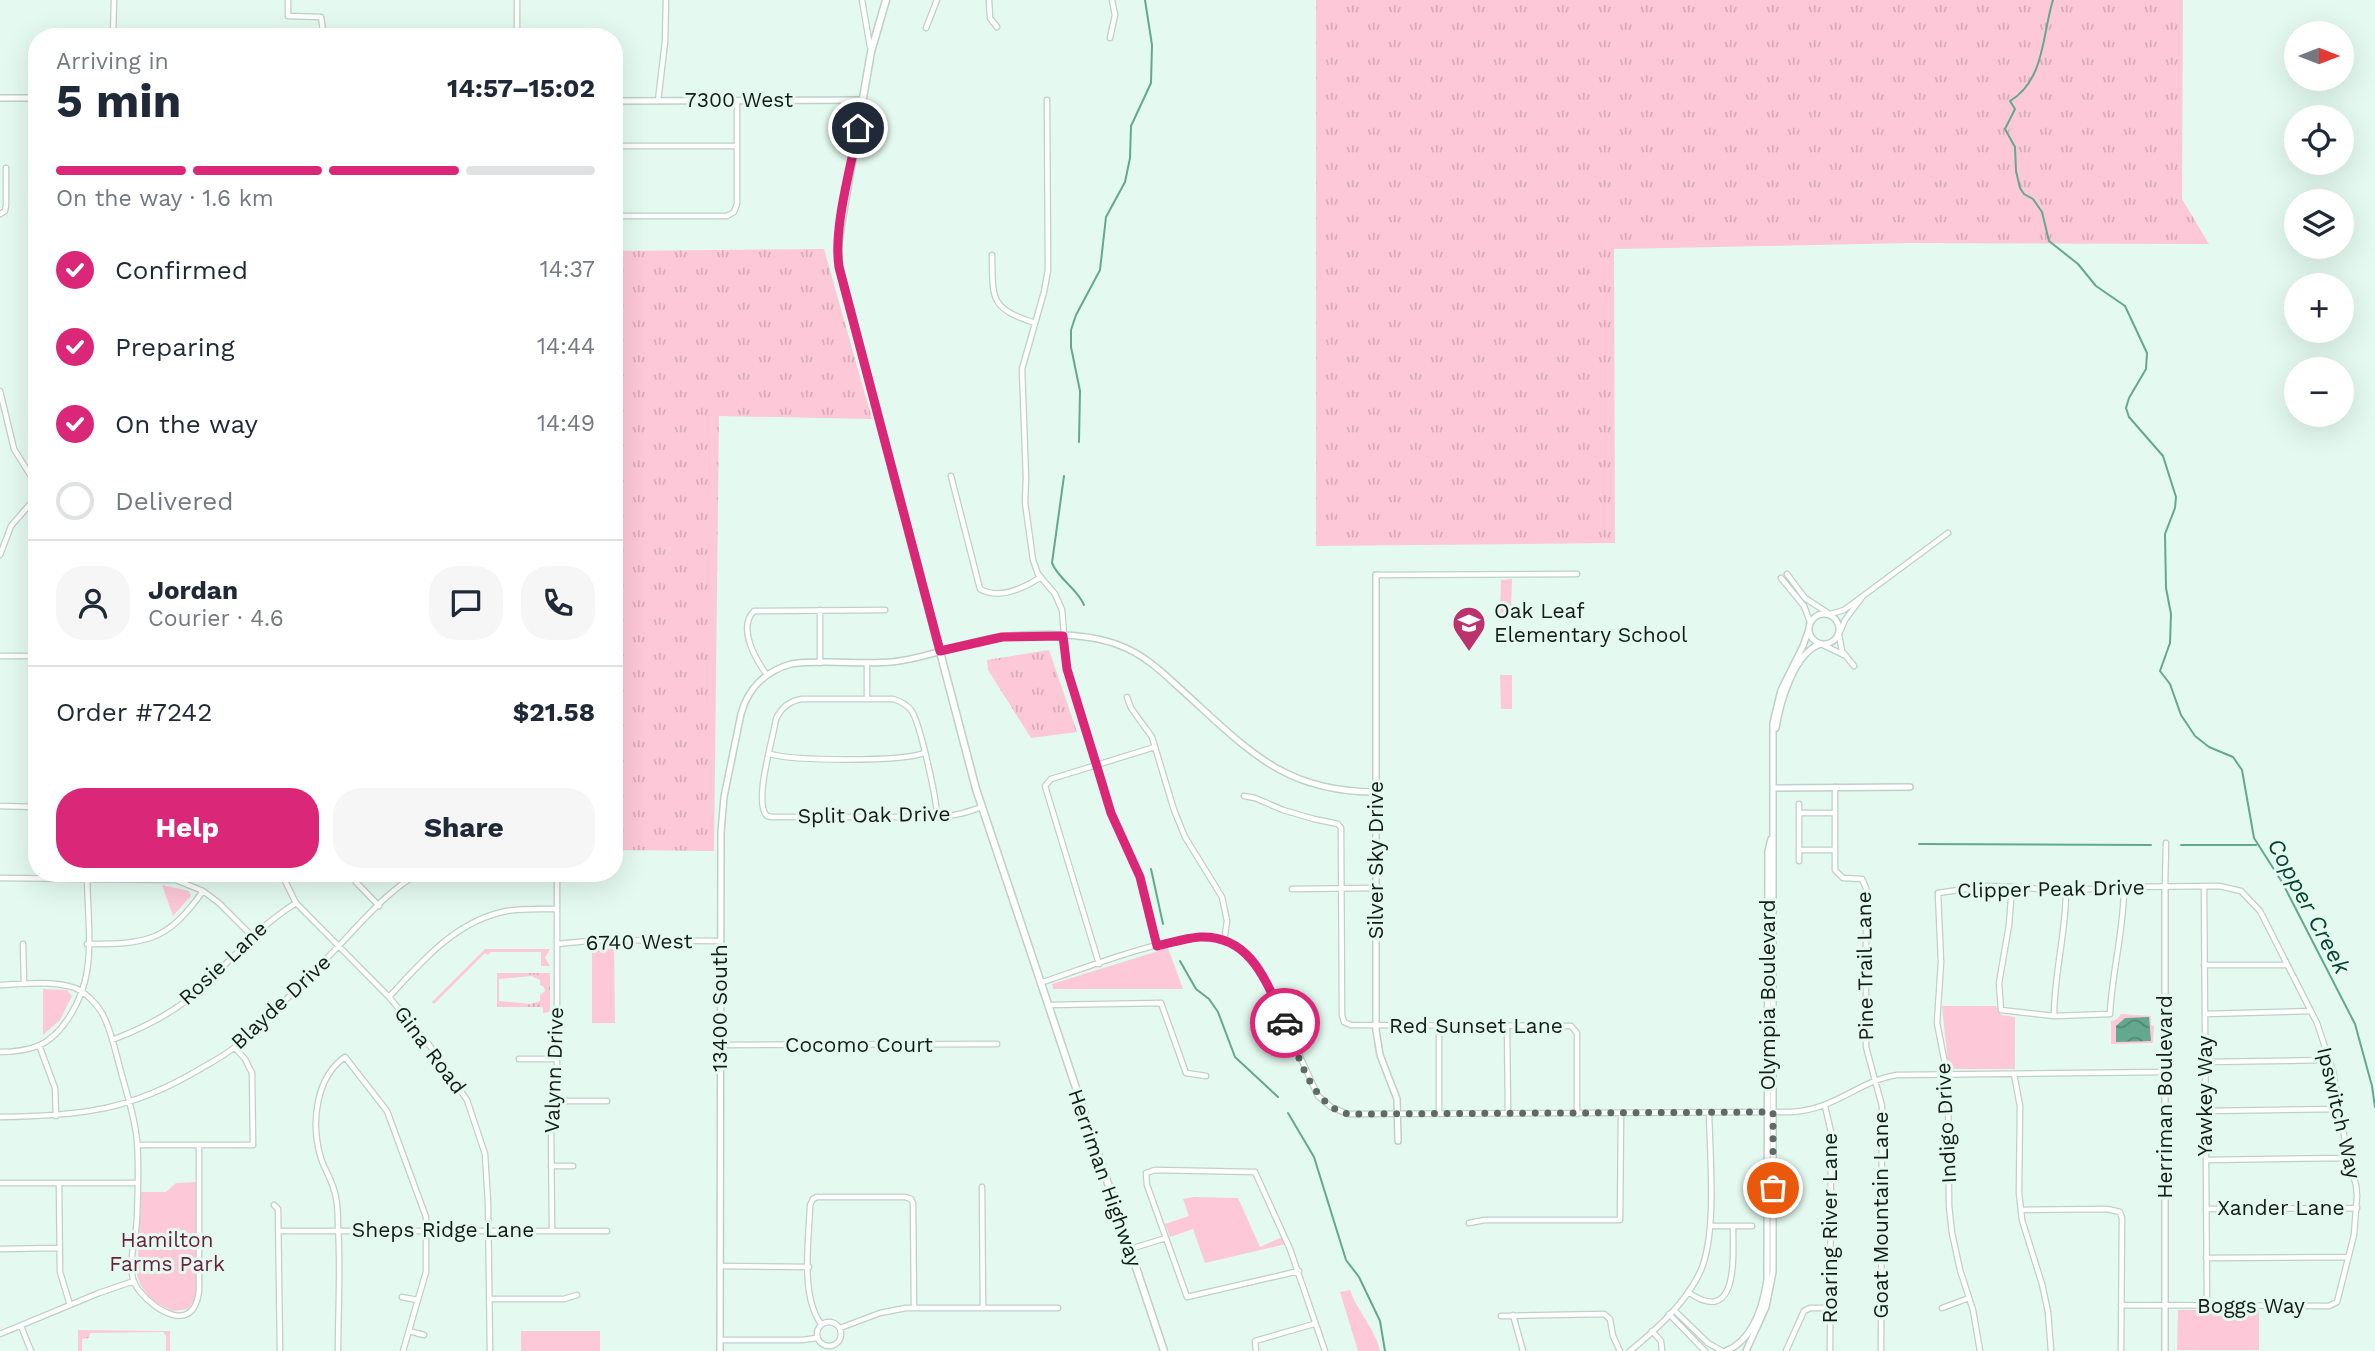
<!DOCTYPE html>
<html lang="en">
<head>
<meta charset="utf-8">
<style>
  :root { --surface:#fff; --page:#f6f6f7; --text:#1f2937; --muted:#747a83; --line:#e0e1e3; --accent:#db2777 }
  body { margin:0; font-family:"Work Sans",sans-serif; background:var(--page); color:var(--text); height:100vh; display:flex; flex-direction:column; font-size:26px; white-space:nowrap }
  * { box-sizing:border-box; margin:0 }
  p { font-size:23px; color:var(--muted) }
  .icon { flex:none; width:38px; height:38px; fill:none; stroke:currentColor; stroke-width:2; stroke-linecap:round; stroke-linejoin:round }
  .map { position:relative; flex:1; overflow:hidden }
  .details { position:absolute; left:28px; top:28px; width:595px; height:854px; display:flex; flex-direction:column; background:var(--surface); border-radius:28px; box-shadow:0 7px 28px #0002 }
  .details>* { flex:none }
  .needle { width:46px; rotate:90deg }
  .fabs { position:absolute; left:2284px; top:21px; display:grid; gap:14px }
  .fabs a { display:grid; place-items:center; width:70px; height:70px; border-radius:50%; background:var(--surface); box-shadow:0 7px 28px #0002; font-size:35px }
  .pin { position:absolute; display:grid; place-items:center; width:60px; height:60px; color:#fff; margin:-30px; border:4px solid #fff; border-radius:50%; box-shadow:0 2px 7px #0007 }
  .courier { position:absolute; display:grid; place-items:center; width:70px; height:70px; margin:-35px; border:5px solid #db2777; border-radius:50%; background:#fff; color:#222; box-shadow:0 2px 9px #0007 }
  .overview em { font-style:normal; font-weight:700 }
  .overview div { display:flex; flex-direction:column-reverse }
  .overview { display:flex; align-items:center; justify-content:space-between; height:119px; padding:0 28px }
  h1 { font-size:46px; font-weight:700; line-height:52px }
  .bar { display:grid; grid-template-columns:repeat(4,1fr); gap:10px 7px; align-content:center; height:84px; padding:0 28px }
  .bar i { height:9px; border-radius:5px; background:var(--line) }
  .bar .selected { background:var(--accent) }
  .bar p { grid-column:span 4 }
  .line { display:flex; align-items:center; gap:18px; padding:0 28px; border-top:2px solid var(--line) }
  .line div { flex:1 }
  .round { display:grid; place-items:center; flex:none; width:74px; height:74px; border-radius:28px; background:var(--page) }
  ol { padding:0 28px; list-style:none }
  li { display:flex; align-items:center; gap:21px; height:77px }
  li p { margin-inline-start:auto }
  li .icon { padding:7px; border-radius:50%; background:var(--accent); color:#fff; stroke-width:4 }
  li:last-child { color:var(--muted) }
  li i { width:38px; height:38px; border:4px solid var(--line); border-radius:50% }
  .button { display:flex; gap:14px; margin-top:auto; padding:14px 28px }
  .button a { flex:1; height:80px; border-radius:28px; background:var(--accent); color:#fff; font-size:28px; font-weight:700; line-height:80px; text-align:center }
  .button a+a { background:var(--page); color:var(--text) }
  .map>svg:first-child { display:block }
</style>
</head>
<body>
<div class="map">
<svg width="2375" height="1351" viewBox="0 0 2375 1351">
  <defs>
    <pattern id="grass-tufts" width="24" height="20" patternUnits="userSpaceOnUse" patternTransform="scale(1.75)"><rect width="24" height="20" fill="#fdc8d7"/><path d="M3 7l-1-3M5 7V3M7 7l1-3M15 17l-1-3M17 17v-4M19 17l1-3" fill="none" stroke="#d8abb8"/></pattern>
    <pattern id="water-waves" width="16" height="10" patternUnits="userSpaceOnUse" patternTransform="scale(1.75)"><rect width="16" height="10" fill="#64a88f"/><path d="M0 5q4-4 8 0t8 0" fill="none" stroke="#518874"/></pattern>
  </defs>
  <rect width="100%" height="100%" fill="#e4faf1"/>
  <path fill="url(#grass-tufts)" fill-rule="evenodd" d="M 1316,0 L 2183,0 L 2182,199 L 2209,244 L 1911,243 L 1614,249 L 1615,543 L 1316,546 Z
    M 824,249 L 872,419 L 719,416 L 714,851 L 614,850 L 614,251 Z
    M 1049,650 L 1077,732 L 1031,738 L 988,670 L 987,660 Z
    M 497,973 L 550,973 L 550,1012 L 543,1013 L 543,1007 L 497,1007 ZM 531,976 L 540,980 L 540,985 L 544,987 L 545,991 L 540,995 L 540,1001 L 531,1004 L 499,1001 L 499,979 Z
    M 78,1330 L 170,1331 L 170,1351 L 166,1351 L 166,1336 L 163,1332 L 90,1333 L 89,1338 L 82,1339 L 82,1351 L 78,1351 Z"/>
  <path fill="#fdc8d7" d="M 1512,579 L 1511,612 L 1500,613 L 1501,580 Z
    M 1500,675 L 1512,675 L 1512,709 L 1501,709 Z
    M 162,885 L 189,891 L 191,896 L 173,916 Z
    M 592,944 L 614,944 L 615,1023 L 592,1023 Z
    M 1168,948 L 1183,989 L 1053,989 L 1052,984 Z
    M 485,949 L 550,949 L 545,958 L 550,966 L 541,966 L 541,952 L 491,952 L 488,955 L 485,953 L 434,1004 L 432,1002 Z
    M 43,989 L 67,990 L 72,996 L 60,1020 L 43,1035 Z
    M 1942,1006 L 1996,1006 L 2001,1015 L 2015,1017 L 2015,1069 L 1952,1069 L 1948,1063 Z
    M 2121,1014 L 2151,1016 L 2151,1025 L 2154,1026 L 2153,1043 L 2111,1044 L 2111,1021 L 2117,1019 Z
    M 196,1182 L 196,1297 L 188,1309 L 173,1311 C 155,1303 143,1295 137,1275 L 141,1192 L 166,1192 L 176,1183 Z
    M 1194,1197 L 1238,1198 L 1260,1247 L 1282,1237 L 1286,1244 L 1205,1263 L 1193,1229 L 1170,1237 L 1165,1224 L 1189,1216 L 1183,1199 Z
    M 1350,1290 C 1357,1311 1375,1328 1380,1351 L 1358,1351 L 1340,1292 Z
    M 2178,1310 L 2259,1310 L 2259,1350 L 2177,1350 Z
    M 521,1331 L 600,1331 L 600,1351 L 521,1351 Z"/>
  <path fill="url(#water-waves)" d="M 2149,1017 L 2151,1041 L 2116,1042 L 2116,1026 L 2125,1018 Z"/>
  <g fill="none" stroke-linecap="round" stroke-linejoin="round">
    <path stroke="#64a88f" stroke-width="2" d="M 2053,0 C 2042,35 2045,80 2010,101 L 2015,109 L 2005,129 L 2015,147 L 2016,171 L 2020,188 L 2024,194 L 2033,199 L 2042,212 L 2049,241 L 2078,264 L 2096,286 L 2125,306 L 2147,353 L 2146,369 L 2129,398 L 2126,408 L 2129,417 L 2163,456 L 2176,497 L 2175,508 L 2165,534 L 2166,588 L 2171,614 L 2170,643 L 2160,671 L 2170,684 L 2181,715 L 2195,736 L 2209,747 L 2233,757 L 2242,770 L 2254,838 L 2282,882 L 2355,1024 L 2372,1086 L 2375,1107
      M 1079,442 L 1080,391 L 1071,347 L 1071,330 L 1076,315 L 1100,270 L 1106,217 L 1125,182 L 1130,158 L 1131,126 L 1151,83 L 1152,45 L 1145,0
      M 1064,476 L 1052,563 C 1059,580 1077,588 1084,605
      M 1919,844 L 2151,845
      M 2181,845 L 2256,845
      M 1151,869 L 1163,924
      M 1180,961 L 1196,989 L 1209,999 L 1218,1012 L 1235,1057 L 1278,1097
      M 1288,1113 L 1314,1157 L 1346,1260 L 1359,1277 L 1380,1321 L 1385,1351"/>
    <defs>
      <path id="minor" d="M 288,0 L 288,16 L 321,17 L 324,37
        M 862,0 L 870,47
        M 989,0 L 990,18 L 997,27
        M 926,28 L 937,0
        M 113,37 L 114,0
        M 517,37 L 517,0
        M 1110,38 L 1115,15 L 1112,0
        M 1047,100 L 1048,270 L 1044,292 L 1022,369 L 1026,478 L 1025,502 L 1033,560 L 1038,574 L 1055,594 L 1062,610 L 1067,669 L 1111,813 L 1140,877 L 1157,946
        M 658,101 L 665,42 L 666,0
        M 614,146 L 737,146
        M 0,214 L 5,211 L 6,205 L 6,168
        M 614,216 L 727,216 L 734,212 L 737,204 L 737,101
        M 992,255 C 993,299 989,308 1035,323
        M 0,391 L 14,449 L 37,486
        M 951,476 L 980,589 C 999,600 1024,588 1041,577
        M 0,555 L 11,526 L 37,496
        M 1787,574 L 1805,598 L 1828,613
        M 1376,575 L 1577,574
        M 1781,578 L 1804,606 L 1810,622
        M 820,610 L 820,663
        M 1831,614 L 1844,610 L 1948,533
        M 1840,632 L 1845,620 L 1863,596
        M 1839,635 L 1842,651 L 1854,666
        M 1821,644 L 1844,655
        M 0,656 L 37,656
        M 767,675 C 756,660 737,628 754,611 L 885,610
        M 1127,697 L 1131,708 L 1152,737 L 1174,810 L 1185,837 L 1222,897 L 1227,921 L 1224,941
        M 867,699 L 867,663
        M 770,754 C 794,761 901,762 924,753
        M 1835,787 L 1835,870 L 1843,878 L 1862,879 L 1866,888 L 1866,1047 L 1882,1106 L 1881,1351
        M 1244,796 L 1255,798 L 1283,810 L 1314,819 L 1338,824 L 1341,828 L 1342,1015 L 1344,1022 L 1351,1025 L 1571,1026 L 1577,1033 L 1577,1114
        M 1799,804 L 1799,861
        M 0,806 L 37,807
        M 1799,813 L 1835,813
        M 937,817 C 937,800 920,722 911,710 C 906,704 900,701 893,699 L 802,699 C 789,701 781,708 776,719 C 773,739 753,803 767,816 L 772,817 L 937,817 C 953,817 967,812 982,807
        M 1799,850 L 1835,850
        M 281,873 L 296,903 L 389,997 L 430,1046 L 467,1100 L 485,1154 L 488,1203 L 490,1351
        M 0,878 L 176,880 L 203,891 L 219,903 L 252,936
        M 356,882 L 379,906
        M 2204,886 L 2207,1305
        M 2012,887 L 2009,925 L 1999,983 L 2001,1010 L 2054,1016 L 2110,1014 C 2112,971 2124,930 2124,887
        M 2165,887 L 2166,843
        M 1292,889 L 1376,888
        M 23,944 L 24,984
        M 87,944 C 146,944 167,942 203,891
        M 557,944 L 598,940 L 720,941
        M 1099,964 L 1045,786 L 1051,779 L 1155,747
        M 2204,965 L 2287,965
        M 1040,983 C 1080,970 1175,932 1214,938 C 1234,941 1251,954 1261,971 L 1318,1096 L 1331,1107 L 1348,1114 L 1791,1112 C 1835,1110 1858,1081 1897,1075 L 2165,1072
        M 0,985 C 23,984 53,980 75,988 C 85,992 96,1003 102,1013 C 111,1029 115,1050 120,1068 C 126,1092 135,1116 137,1141 C 139,1164 138,1192 137,1216 C 137,1236 128,1259 133,1279 C 137,1295 170,1323 187,1314 C 195,1310 198,1299 199,1291 L 199,1145
        M 389,997 C 422,961 457,920 507,911 C 523,908 541,909 557,909
        M 1048,1005 L 1161,1003 L 1186,1073 L 1206,1076
        M 2205,1014 L 2311,1011
        M 2054,1016 C 2054,974 2066,933 2066,891
        M 1439,1025 L 1439,1114
        M 1507,1025 L 1508,1114
        M 112,1040 C 141,1029 168,1016 192,996 C 229,964 253,930 296,903
        M 39,1045 L 55,1088 L 56,1116
        M 720,1045 L 997,1044
        M 0,1052 C 11,1052 27,1050 38,1046 C 64,1035 83,998 87,971 C 92,941 87,904 87,873
        M 519,1059 L 557,1059
        M 2205,1062 L 2330,1060
        M 2014,1074 L 2020,1106 L 2019,1193 L 2022,1220 L 2042,1284 L 2048,1312 L 2051,1351
        M 555,1101 L 607,1101
        M 1825,1106 L 1831,1132 L 1830,1351
        M 2205,1111 L 2339,1109
        M 0,1117 C 80,1116 130,1111 200,1069 C 212,1062 226,1055 236,1046 C 269,1019 298,987 328,957 C 357,928 384,893 419,873
        M 138,1145 L 253,1145 L 252,1073 L 245,1059 L 235,1048
        M 2206,1160 L 2348,1158
        M 551,1166 L 573,1166
        M 0,1183 L 137,1183
        M 59,1183 L 60,1272 L 70,1305
        M 982,1187 L 983,1307
        M 274,1205 L 278,1209 L 280,1351
        M 2206,1209 L 2357,1208
        M 2021,1210 L 2107,1209 L 2120,1212 L 2122,1218 L 2121,1351
        M 1469,1223 L 1485,1220 L 1620,1220 L 1621,1113
        M 1710,1226 L 1752,1226
        M 552,1230 L 551,1125 L 557,1086 L 557,882
        M 280,1231 L 607,1231
        M 0,1249 L 58,1248
        M 1130,1249 L 1166,1238
        M 2206,1258 L 2348,1257
        M 720,1266 L 809,1267
        M 1299,1271 L 1187,1297 L 1147,1185 L 1146,1173 L 1155,1170 L 1255,1172 L 1290,1249 L 1325,1351
        M 1688,1292 C 1739,1328 1733,1256 1733,1226
        M 402,1297 L 417,1300
        M 489,1299 L 564,1299 L 577,1295
        M 1942,1308 L 1969,1298
        M 1674,1310 L 1708,1343 L 1722,1351
        M 1669,1314 L 1705,1351
        M 1513,1315 L 1523,1351
        M 1501,1316 L 1604,1314 L 1610,1319 L 1613,1336 L 1620,1351
        M817 1334a12 12 0 1 1 24 0a12 12 0 1 1-24 0Z
        M 821,1324 C 800,1295 809,1240 810,1205 L 813,1199 L 817,1197 L 905,1197 L 911,1199 L 913,1203 L 914,1307
        M 21,1326 L 31,1351
        M 840,1328 L 880,1313 L 906,1308 L 1058,1308
        M 409,1331 L 424,1335
        M 1652,1331 L 1661,1341 L 1662,1351
        M 0,1334 L 99,1293 L 134,1281
        M 720,1340 L 802,1340 L 817,1338
        M 338,1351 C 338,1310 341,1268 338,1227 C 338,1215 338,1201 334,1190 C 331,1178 323,1167 320,1155 C 311,1122 316,1077 345,1057 L 387,1111 L 426,1217 L 426,1272 L 403,1351
        M 1256,1351 L 1255,1341 L 1314,1324
        M 1630,1351 C 1657,1329 1687,1302 1701,1270 C 1717,1232 1710,1156 1709,1113
        M 1786,1351 L 1804,1311 L 1810,1308 L 1830,1308
        M 1980,1351 L 1973,1310 L 1960,1270 L 1952,1233 L 1949,1206 L 1948,1079 L 1937,1023 L 1941,962 L 1938,893 L 1986,886 L 2021,887 L 2057,891 L 2124,887 L 2219,886 L 2241,891 L 2260,911 L 2317,1023 L 2333,1071 L 2348,1158 L 2356,1185 L 2357,1196 L 2354,1235 L 2337,1302 L 2329,1306 L 2121,1305"/>
      <path id="tertiary" d="M 0,98 L 37,98
        M 614,101 L 863,100
        M 1376,575 L 1376,1030 L 1380,1055 L 1397,1099 L 1398,1141
        M1809 629a15 15 0 1 1 30 0a15 15 0 1 1-30 0Z
        M 1776,728 C 1780,703 1794,652 1821,644
        M 1773,788 L 1910,787
        M 720,1351 L 721,832 L 724,797 L 741,714 C 748,688 766,671 791,664 C 824,659 859,665 892,662 C 922,659 951,647 980,641 C 1016,632 1086,631 1121,646 C 1147,656 1165,675 1185,693 C 1248,750 1284,792 1376,792
        M 1726,1351 C 1753,1340 1763,1306 1767,1280 L 1768,851 L 1771,839
        M 1746,1351 L 1766,1307 L 1773,1272 L 1773,723 L 1781,690 L 1803,646 L 1809,629
        M 2165,1351 L 2165,887"/>
      <path id="secondary" d="M 886,0 L 871,52 L 841,225 L 838,247 L 839,267 L 976,789 L 1164,1351"/>
    </defs>
    <use href="#minor" stroke="#bcd1c8" stroke-width="7"/>
    <use href="#tertiary" stroke="#bcd1c8" stroke-width="8"/>
    <use href="#secondary" stroke="#bcd1c8" stroke-width="9"/>
    <use href="#minor" stroke="#fff" stroke-width="4.5"/>
    <use href="#tertiary" stroke="#fff" stroke-width="5"/>
    <use href="#secondary" stroke="#fff" stroke-width="6"/>
  </g>
  <g fill="none" stroke-linecap="round" stroke-linejoin="round">
    <path stroke="#5d6a65" stroke-width="7" stroke-dasharray="0 12.6" d="M 1285,1023 C 1299,1055 1311,1106 1348,1114 L 1773,1112 L 1773,1188"/>
    <path stroke="#db2777" stroke-width="9" d="M 858,128 C 851,168 833,228 839,267 L 940,651 L 1002,637 L 1063,636 L 1067,669 L 1098,770 L 1111,813 L 1140,877 L 1157,946 C 1171,943 1185,938 1200,937 C 1252,935 1267,984 1285,1023"/>
  </g>
  <defs>
    <symbol id="school-pin" viewBox="-11 -11 22 30"><path d="M0 17L-7.5 6A9.5 9.5 0 1 1 7.5 6Z" fill="#bc326d" stroke="#e4faf1"/><path d="M0-5L7-2L0 1L-7-2ZM-4 1L0 2.5L4 1V4Q0 6-4 4Z" fill="#fff"/></symbol>
  </defs>
  <g fill-rule="evenodd">
    <use href="#school-pin" x="1450" y="604" width="38" height="52"/>
  </g>
  <g text-anchor="middle" stroke-width="6" stroke-linejoin="round" paint-order="stroke">
    <g font-size="21" fill="#141c19" stroke="#e4faf1">
      <text x="739" y="107">7300 West</text>
      <text transform="translate(874 815) rotate(-1)" y="7">Split Oak Drive</text>
      <text transform="translate(1376 860) rotate(-90)" y="7">Silver Sky Drive</text>
      <text transform="translate(2051 889) rotate(-1)" y="7">Clipper Peak Drive</text>
      <text transform="translate(639 942) rotate(-1)" y="7">6740 West</text>
      <text transform="translate(223 963) rotate(-43)" y="7">Rosie Lane</text>
      <text transform="translate(1865 966) rotate(-91)" y="7">Pine Trail Lane</text>
      <text transform="translate(1768 995) rotate(-90)" y="7">Olympia Boulevard</text>
      <text transform="translate(281 1002) rotate(-43)" y="7">Blayde Drive</text>
      <text transform="translate(720 1008) rotate(-90)" y="7">13400 South</text>
      <text x="1476" y="1033">Red Sunset Lane</text>
      <text x="859" y="1052">Cocomo Court</text>
      <text transform="translate(430 1050) rotate(53)" y="7">Gina Road</text>
      <text transform="translate(554 1070) rotate(-88)" y="7">Valynn Drive</text>
      <text transform="translate(2205 1096) rotate(-90)" y="7">Yawkey Way</text>
      <text transform="translate(2165 1097) rotate(-90)" y="7">Herriman Boulevard</text>
      <text transform="translate(2339 1113) rotate(77)" y="7">Ipswitch Way</text>
      <text transform="translate(1946 1123) rotate(-93)" y="7">Indigo Drive</text>
      <text transform="translate(1105 1178) rotate(71)" y="7">Herriman Highway</text>
      <text x="2281" y="1215">Xander Lane</text>
      <text transform="translate(1881 1215) rotate(-90)" y="7">Goat Mountain Lane</text>
      <text transform="translate(1830 1228) rotate(-90)" y="7">Roaring River Lane</text>
      <text x="443" y="1237">Sheps Ridge Lane</text>
      <text x="2251" y="1313">Boggs Way</text>
    </g>
    <g font-size="21" fill="#141c19" stroke="#e4faf1" text-anchor="start">
      <text x="1494" y="618">Oak Leaf<tspan x="1494" dy="24">Elementary School</tspan></text>
    </g>
    <g font-size="21" fill="#691e3d" stroke="#e4faf1">
      <text x="167" y="1247">Hamilton<tspan x="167" dy="24">Farms Park</tspan></text>
    </g>
    <g font-size="23" font-style="italic" fill="#064332" stroke="#e4faf1">
      <text transform="translate(2309 906) rotate(62)" y="8">Copper Creek</text>
    </g>
  </g>
</svg>
<div class="fabs">
<a><svg class="needle" viewBox="-14 -14 28 28"><path d="M0-13l5 13h-10z" fill="#e53935"/><path d="M0 13l5-13h-10z" fill="#747a83"/></svg></a>
<a><svg class="icon" aria-label="locate" viewBox="0 0 24 24"><circle cx="12" cy="12" r="6"/><path d="M12 2v4M12 18v4M2 12h4M18 12h4"/></svg></a>
<a><svg class="icon" aria-label="layers" viewBox="0 0 24 24"><path d="M12 4l9 5-9 5-9-5zM3 14l9 5 9-5"/></svg></a>
<a>+</a>
<a>−</a>
</div>
<div class="pin" style="left:1773px;top:1188px;background:#ea580c"><svg class="icon" aria-label="bag" viewBox="0 0 24 24"><path d="M5 8h14l-1 12H6zM9 8a3 3 0 0 1 6 0"/></svg></div>
<div class="pin" style="left:858px;top:128px;background:#1f2937"><svg class="icon" aria-label="home" viewBox="0 0 24 24"><path d="M3 11l9-7 9 7M6 9v11h12V9"/></svg></div>
<div class="courier" style="left:1285px;top:1023px"><svg class="icon" aria-label="car" viewBox="0 0 24 24"><path d="M5 17H2v-5l4-1 3-4h7l3 4 3 1v5h-3M9 17h6M6 11h13"/><circle cx="7" cy="17" r="2"/><circle cx="17" cy="17" r="2"/></svg></div>
<section class="details">
<div class="overview"><div><h1>5 min</h1><p>Arriving in</p></div><em>14:57–15:02</em></div>
<div class="bar"><i class="selected"></i><i class="selected"></i><i class="selected"></i><i></i><p>On the way · 1.6 km</p></div>
<ol>
<li><svg class="icon" aria-label="check" viewBox="0 0 24 24"><path d="M5 12l5 5 9-10"/></svg>Confirmed<p>14:37</p></li>
<li><svg class="icon" aria-label="check" viewBox="0 0 24 24"><path d="M5 12l5 5 9-10"/></svg>Preparing<p>14:44</p></li>
<li><svg class="icon" aria-label="check" viewBox="0 0 24 24"><path d="M5 12l5 5 9-10"/></svg>On the way<p>14:49</p></li>
<li><i></i>Delivered</li>
</ol>
<div class="line" style="height:126px"><a class="round"><svg class="icon" aria-label="person" viewBox="0 0 24 24"><circle cx="12" cy="8" r="4"/><path d="M4 21q1-7 8-7t8 7"/></svg></a><div><b>Jordan</b><p>Courier · 4.6</p></div><a class="round"><svg class="icon" aria-label="chat" viewBox="0 0 24 24"><path d="M4 5h16v11H9l-5 4z"/></svg></a><a class="round"><svg class="icon" aria-label="phone" viewBox="0 0 24 24"><path d="M5 4h4l2 5-3 2q2 4 5 5l2-3 5 2v4C11 20 4 13 5 4z"/></svg></a></div>
<div class="line" style="height:91px"><div>Order #7242</div><b>$21.58</b></div>
<div class="button"><a>Help</a><a>Share</a></div>
</section>
</div>
</body>
</html>
